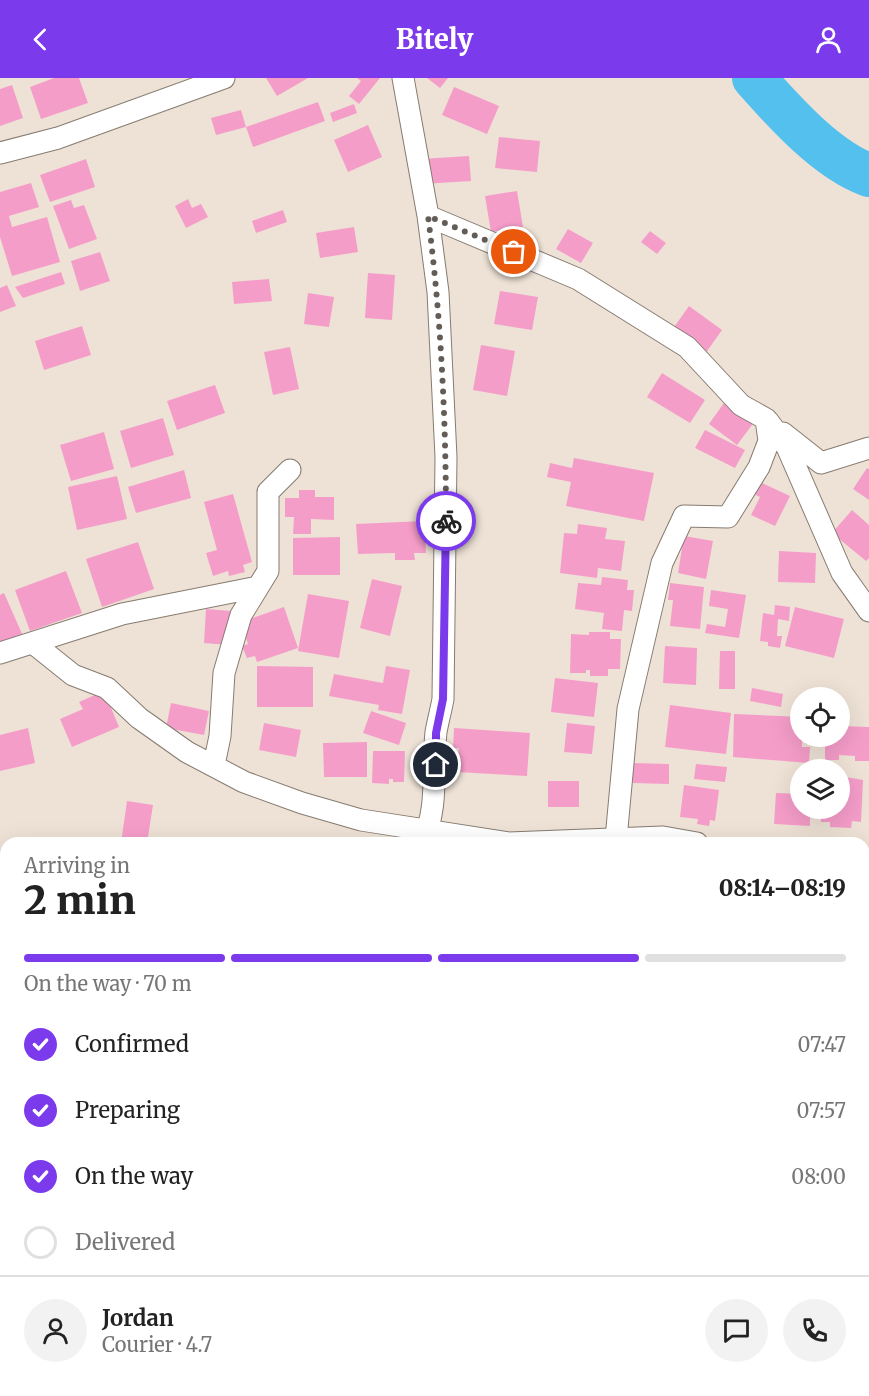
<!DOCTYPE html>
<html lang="en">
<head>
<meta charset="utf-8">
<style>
  :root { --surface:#fff; --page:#f2f2f2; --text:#222; --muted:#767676; --line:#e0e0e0; --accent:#7c3aed }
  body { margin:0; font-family:Merriweather,serif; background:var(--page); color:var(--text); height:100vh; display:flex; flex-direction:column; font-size:22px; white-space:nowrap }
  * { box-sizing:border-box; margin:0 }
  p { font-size:20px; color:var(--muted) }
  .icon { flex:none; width:33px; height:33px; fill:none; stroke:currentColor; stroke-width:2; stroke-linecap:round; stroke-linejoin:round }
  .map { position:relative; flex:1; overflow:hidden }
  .details { position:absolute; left:0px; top:759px; width:870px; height:560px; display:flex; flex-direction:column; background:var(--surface); border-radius:18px 18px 0 0; box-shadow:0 6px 24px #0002 }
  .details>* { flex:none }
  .controls { position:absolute; left:790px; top:609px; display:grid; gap:12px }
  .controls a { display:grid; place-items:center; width:60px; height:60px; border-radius:50%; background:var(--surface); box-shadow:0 6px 24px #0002; font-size:30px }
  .pin { position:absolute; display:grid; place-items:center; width:51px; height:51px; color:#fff; margin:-26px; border:3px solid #fff; border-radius:50%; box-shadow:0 2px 6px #0007 }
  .courier { position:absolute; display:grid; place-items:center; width:60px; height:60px; margin:-30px; border:4px solid #7c3aed; border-radius:50%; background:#fff; color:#222; box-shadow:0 2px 8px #0007 }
  .head em { font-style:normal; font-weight:800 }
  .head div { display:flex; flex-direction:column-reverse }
  .head { display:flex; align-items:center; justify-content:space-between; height:102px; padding:0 24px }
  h1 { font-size:39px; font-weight:800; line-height:45px }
  .bar { display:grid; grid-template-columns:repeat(4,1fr); gap:9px 6px; align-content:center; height:72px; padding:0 24px }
  .bar i { height:8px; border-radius:4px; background:var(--line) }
  .bar .selected { background:var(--accent) }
  .bar p { grid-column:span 4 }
  .line { display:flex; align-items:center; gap:15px; padding:0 24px; border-top:2px solid var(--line) }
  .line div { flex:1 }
  .round { display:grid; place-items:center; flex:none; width:63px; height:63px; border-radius:32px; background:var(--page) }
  ol { padding:0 24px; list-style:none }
  li { display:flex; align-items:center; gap:18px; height:66px }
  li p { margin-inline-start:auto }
  li .icon { padding:6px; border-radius:50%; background:var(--accent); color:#fff; stroke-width:4 }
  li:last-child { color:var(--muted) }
  li i { width:33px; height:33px; border:3px solid var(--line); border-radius:50% }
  header { display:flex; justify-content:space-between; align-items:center; height:78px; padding:0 24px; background:var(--accent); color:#fff; font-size:27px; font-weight:800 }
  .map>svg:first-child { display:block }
</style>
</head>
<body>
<header><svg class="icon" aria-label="back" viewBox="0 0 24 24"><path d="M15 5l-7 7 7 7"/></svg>Bitely<svg class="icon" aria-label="person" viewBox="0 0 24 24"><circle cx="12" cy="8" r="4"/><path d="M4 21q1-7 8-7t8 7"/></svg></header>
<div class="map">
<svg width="869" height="1318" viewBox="0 0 869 1318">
  <rect width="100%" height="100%" fill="#eee2d6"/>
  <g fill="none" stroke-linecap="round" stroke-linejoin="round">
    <path stroke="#54c0ed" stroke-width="44" d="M 754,0 C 784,34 827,82 869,97"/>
  </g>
  <path fill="#f59dc9" d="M 54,0 L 79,0 L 88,25 L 41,41 L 30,9 Z
    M 266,0 L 308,0 L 277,18 Z
    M 357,0 L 380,0 L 359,26 L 349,18 L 361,3 Z
    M 427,0 L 448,0 L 440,10 Z
    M 12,7 L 23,40 L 0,48 L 0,11 Z
    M 454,9 L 499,28 L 487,56 L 442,37 Z
    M 318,24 L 325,43 L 253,69 L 246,49 L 216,57 L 211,40 L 241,32 L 246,49 Z
    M 354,26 L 357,35 L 333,44 L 330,35 Z
    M 368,47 L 382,79 L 348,94 L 334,62 Z
    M 499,59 L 540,63 L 537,94 L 495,90 Z
    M 469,78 L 471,103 L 423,106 L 421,81 Z
    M 86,81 L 95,109 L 50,124 L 40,97 Z
    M 31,105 L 39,129 L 9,138 L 12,149 L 47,139 L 60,184 L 12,198 L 0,159 L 0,114 Z
    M 517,113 L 523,149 L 491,154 L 485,118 Z
    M 188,121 L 192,130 L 201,126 L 208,139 L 186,150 L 175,128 Z
    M 71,122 L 74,130 L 84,127 L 97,161 L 69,171 L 53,128 Z
    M 283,132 L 287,144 L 256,155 L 252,143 Z
    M 354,149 L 358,174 L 320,180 L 316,155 Z
    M 568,151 L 593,165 L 581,185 L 556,171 Z
    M 650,153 L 666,165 L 657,176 L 641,164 Z
    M 100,174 L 110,203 L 80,213 L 71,183 Z
    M 61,194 L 65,206 L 23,220 L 15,209 Z
    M 368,195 L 395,197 L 392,242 L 365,240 Z
    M 269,201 L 272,223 L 234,226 L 232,204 Z
    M 7,207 L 16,228 L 0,234 L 0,210 Z
    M 500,213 L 538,219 L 532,252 L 494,246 Z
    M 308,215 L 334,219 L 329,249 L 304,246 Z
    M 689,228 L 722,252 L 705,276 L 672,252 Z
    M 82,248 L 91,277 L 44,292 L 35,263 Z
    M 481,267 L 515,273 L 507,318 L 473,312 Z
    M 290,269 L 299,311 L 273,317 L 264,274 Z
    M 662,295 L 705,322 L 690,345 L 647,319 Z
    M 215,307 L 225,335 L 177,352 L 167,323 Z
    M 726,322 L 755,343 L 737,367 L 709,346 Z
    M 163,340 L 174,377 L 131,390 L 120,353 Z
    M 705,352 L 745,372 L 735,390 L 695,370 Z
    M 104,354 L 114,391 L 71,403 L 60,367 Z
    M 574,380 L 654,395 L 644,443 L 566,428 L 571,404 L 547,399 L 550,385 L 572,390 Z
    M 867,390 L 869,391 L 869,422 L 853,411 Z
    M 184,392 L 191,420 L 136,435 L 128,409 Z
    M 117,398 L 127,441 L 77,452 L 68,409 Z
    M 760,404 L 790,418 L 775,448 L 751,437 L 760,419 L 754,416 Z
    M 299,412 L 315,412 L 315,419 L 334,419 L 334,442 L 311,441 L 311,456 L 293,456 L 294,439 L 285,439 L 285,420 L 299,420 Z
    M 233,416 L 252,484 L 243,487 L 245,494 L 229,498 L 228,493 L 213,498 L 206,475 L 217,472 L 204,424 Z
    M 852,432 L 869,447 L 869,480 L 866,483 L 832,455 Z
    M 424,443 L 426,475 L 414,475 L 415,482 L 395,482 L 395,475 L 358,476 L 356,446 Z
    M 578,446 L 607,450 L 605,461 L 625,463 L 621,493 L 598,490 L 597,500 L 560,495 L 564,455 L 577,456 Z
    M 684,458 L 713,463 L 706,501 L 678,495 Z
    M 340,459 L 340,497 L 293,497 L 293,460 Z
    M 138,464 L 154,511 L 102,529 L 86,481 Z
    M 779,473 L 816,475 L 815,505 L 778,504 Z
    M 66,493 L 82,535 L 30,553 L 15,512 Z
    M 602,499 L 628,502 L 627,512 L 634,512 L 632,533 L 624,532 L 622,553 L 602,551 L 604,535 L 575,531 L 578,505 L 601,507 Z
    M 372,501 L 402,508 L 390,558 L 360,550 Z
    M 670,505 L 704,509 L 700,551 L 670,548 L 673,522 L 668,522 Z
    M 711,512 L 746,517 L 739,560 L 705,555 L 707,546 L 725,549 L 728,531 L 709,528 Z
    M 4,515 L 23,558 L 0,568 L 0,517 Z
    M 308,516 L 349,523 L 339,580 L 298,573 Z
    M 775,527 L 790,529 L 789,543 L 778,541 L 777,558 L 782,558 L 780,570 L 768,568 L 768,564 L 760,563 L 763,535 L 774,537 Z
    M 284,529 L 298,570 L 257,584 L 255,578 L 247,580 L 242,568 L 248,566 L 241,544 Z
    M 795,529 L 844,541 L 834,580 L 785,568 Z
    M 206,531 L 231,533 L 229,567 L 204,565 Z
    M 589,554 L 610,554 L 610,561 L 621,561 L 620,591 L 608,591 L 608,598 L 590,598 L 590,592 L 586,592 L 586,595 L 570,595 L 571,556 L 589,557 Z
    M 665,568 L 697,570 L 696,607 L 663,605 Z
    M 720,573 L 735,573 L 735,611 L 719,611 Z
    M 257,588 L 313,589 L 313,629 L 257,629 Z
    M 386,588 L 410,592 L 402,636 L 378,632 L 379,627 L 329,618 L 334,596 L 383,605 Z
    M 555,600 L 598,605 L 594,639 L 551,634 Z
    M 752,610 L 783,616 L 781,629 L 750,623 Z
    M 104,613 L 119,649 L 72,669 L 60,641 L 83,631 L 79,624 Z
    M 171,625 L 209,633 L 204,657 L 166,650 Z
    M 670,627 L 731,635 L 726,676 L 665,669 Z
    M 371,633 L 406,645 L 399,667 L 363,655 Z
    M 734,636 L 801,639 L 801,658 L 809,658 L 809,661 L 802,661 L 802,669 L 810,669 L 809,685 L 733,679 Z
    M 264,645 L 301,652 L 296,679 L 259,672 Z
    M 567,645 L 595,648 L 592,676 L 564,674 Z
    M 840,648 L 869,649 L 869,683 L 855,683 L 855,678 L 839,677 L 839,682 L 825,682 L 825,662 L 840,658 Z
    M 28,650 L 35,685 L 0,693 L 0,657 Z
    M 454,650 L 530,655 L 527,698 L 457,694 L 459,670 L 453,670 Z
    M 367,664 L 367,699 L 324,699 L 323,665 Z
    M 373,673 L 405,673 L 404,704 L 393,704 L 393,701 L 389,701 L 389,706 L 372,705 Z
    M 633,685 L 669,686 L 669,706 L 633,705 Z
    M 696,686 L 727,689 L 725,704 L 694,701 Z
    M 840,698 L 863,702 L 861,744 L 852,743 L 851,750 L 830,749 L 830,744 L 821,744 L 821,730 L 840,730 Z
    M 548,703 L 579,703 L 579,729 L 548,729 Z
    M 684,707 L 719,712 L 715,743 L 710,742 L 709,748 L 697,746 L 698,741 L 680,739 Z
    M 776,715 L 801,716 L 801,730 L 810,730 L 810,748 L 774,746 Z
    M 127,723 L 153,727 L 147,765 L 121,765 Z"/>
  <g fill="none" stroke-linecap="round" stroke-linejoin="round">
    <defs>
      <path id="minor" d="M 403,0 L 428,138 L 438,214 L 446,379 L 443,621 C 441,632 438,643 436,654 C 432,690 439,731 422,765
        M 0,75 L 58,60 L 224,0
        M 428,138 L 578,201 L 687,269 L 741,327 L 766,341 L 769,363 L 759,389 L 728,439 L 684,438 L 662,485 L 628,631 L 616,761
        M 768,343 L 787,369 L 842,495 L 869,533
        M 783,355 L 821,385 L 869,370
        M 33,565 L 73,597 L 107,610 L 139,640 L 187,674 L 244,704 L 302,725 L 361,742 L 509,765 L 663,759 L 697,765
        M 0,575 L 122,536 L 258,509
        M 214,687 L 220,658 L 224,595 L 241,537 L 268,493 L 268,414 L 290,392
        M 864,788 L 869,788
        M 864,1195 L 869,1195
        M 660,1312 L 661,1318
        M 341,1318 L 343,1312"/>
    </defs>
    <use href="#minor" stroke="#867b70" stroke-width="23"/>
    <use href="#minor" stroke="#fff" stroke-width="21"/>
  </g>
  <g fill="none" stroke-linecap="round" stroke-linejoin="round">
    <path stroke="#645d57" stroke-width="6" stroke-dasharray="0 10.8" d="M 446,443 C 446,341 441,239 428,138 L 514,174"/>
    <path stroke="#7c3aed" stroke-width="8" d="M 436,687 L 436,655 L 443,621 L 446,443"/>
  </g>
</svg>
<div class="controls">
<a><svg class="icon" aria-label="locate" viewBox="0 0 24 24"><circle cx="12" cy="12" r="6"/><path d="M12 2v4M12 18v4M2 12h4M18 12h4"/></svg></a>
<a><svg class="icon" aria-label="layers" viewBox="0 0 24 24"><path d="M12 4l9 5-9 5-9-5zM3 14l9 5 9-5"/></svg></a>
</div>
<div class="pin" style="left:514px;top:174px;background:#ea580c"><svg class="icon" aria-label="bag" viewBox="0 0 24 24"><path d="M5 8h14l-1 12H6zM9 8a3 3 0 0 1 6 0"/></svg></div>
<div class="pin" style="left:436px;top:687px;background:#1f2937"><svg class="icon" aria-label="home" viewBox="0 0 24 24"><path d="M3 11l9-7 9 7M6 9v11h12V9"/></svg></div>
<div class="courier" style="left:446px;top:443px"><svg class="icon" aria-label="bike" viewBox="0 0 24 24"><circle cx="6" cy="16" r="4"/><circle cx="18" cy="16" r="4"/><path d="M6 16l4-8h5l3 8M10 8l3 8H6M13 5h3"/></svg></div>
<section class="details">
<div class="head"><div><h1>2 min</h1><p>Arriving in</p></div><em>08:14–08:19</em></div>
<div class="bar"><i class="selected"></i><i class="selected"></i><i class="selected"></i><i></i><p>On the way · 70 m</p></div>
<ol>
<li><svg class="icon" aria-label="check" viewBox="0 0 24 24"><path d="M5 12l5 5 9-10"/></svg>Confirmed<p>07:47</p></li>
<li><svg class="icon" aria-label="check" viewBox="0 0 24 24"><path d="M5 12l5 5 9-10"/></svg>Preparing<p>07:57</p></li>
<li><svg class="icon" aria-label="check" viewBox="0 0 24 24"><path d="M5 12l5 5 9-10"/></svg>On the way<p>08:00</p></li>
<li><i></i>Delivered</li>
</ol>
<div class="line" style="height:108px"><a class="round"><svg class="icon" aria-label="person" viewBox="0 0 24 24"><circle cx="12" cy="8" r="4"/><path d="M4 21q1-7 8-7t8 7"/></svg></a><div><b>Jordan</b><p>Courier · 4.7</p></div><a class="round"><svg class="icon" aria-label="chat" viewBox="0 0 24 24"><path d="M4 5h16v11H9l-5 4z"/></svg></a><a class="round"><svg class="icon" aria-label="phone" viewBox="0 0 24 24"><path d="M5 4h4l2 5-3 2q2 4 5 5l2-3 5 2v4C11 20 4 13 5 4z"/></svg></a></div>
</section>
</div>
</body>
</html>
